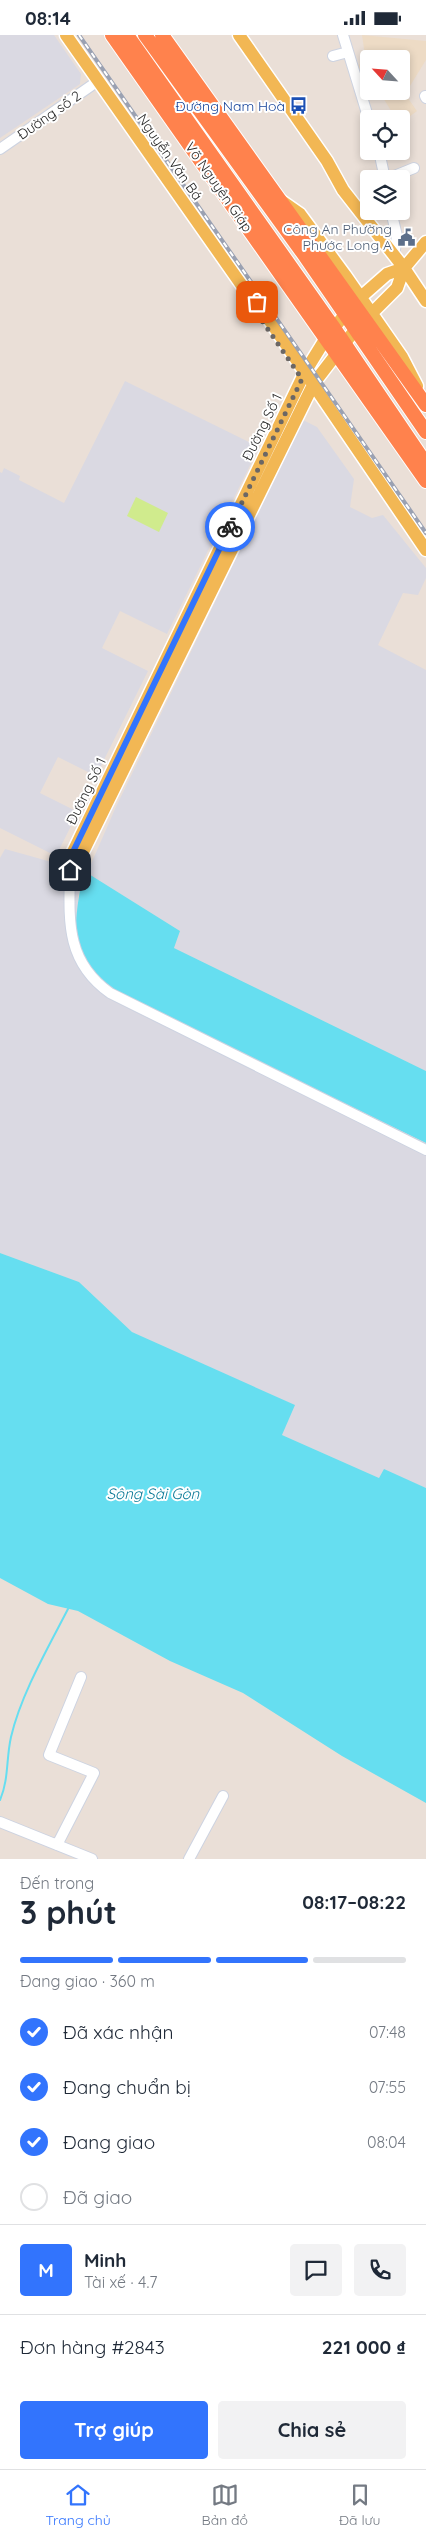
<!DOCTYPE html>
<html lang="vi">
<head>
<meta charset="utf-8">
<style>
  :root { --surface:#fff; --page:#f2f2f3; --text:#1f2937; --muted:#747a83; --line:#e0e1e3; --accent:#3274fd }
  body { margin:0; font-family:Quicksand,sans-serif; background:var(--page); color:var(--text); height:100vh; display:flex; flex-direction:column; font-size:19px; white-space:nowrap }
  * { box-sizing:border-box; margin:0 }
  p { font-size:16px; color:var(--muted) }
  .icon { flex:none; width:28px; height:28px; fill:none; stroke:currentColor; stroke-width:2; stroke-linecap:round; stroke-linejoin:round }
  .map { position:relative; height:1824px; overflow:hidden }
  .details { display:flex; flex-direction:column; background:var(--surface); flex:1 }
  .details>* { flex:none }
  .needle { width:32px; rotate:296deg }
  .tools { position:absolute; left:360px; top:15px; display:grid; gap:10px }
  .tools a { display:grid; place-items:center; width:50px; height:50px; border-radius:5px; background:var(--surface); box-shadow:0 2px 8px #0003; font-size:25px }
  .pin { position:absolute; display:grid; place-items:center; width:42px; height:42px; color:#fff; margin:-21px; border-radius:10px; box-shadow:0 2px 8px #0006 }
  .courier { position:absolute; display:grid; place-items:center; width:50px; height:50px; margin:-25px; border:4px solid #3274fd; border-radius:50%; background:#fff; color:#222; box-shadow:0 1px 6px #0007 }
  .headline em { font-style:normal; font-weight:700 }
  .headline div { display:flex; flex-direction:column-reverse }
  .headline { display:flex; align-items:center; justify-content:space-between; height:85px; padding:0 20px }
  h1 { font-size:32px; font-weight:700; line-height:38px }
  .bar { display:grid; grid-template-columns:repeat(4,1fr); gap:8px 5px; align-content:center; height:60px; padding:0 20px }
  .bar i { height:6px; border-radius:4px; background:var(--line) }
  .bar .active { background:var(--accent) }
  .bar p { grid-column:span 4 }
  .line { display:flex; align-items:center; gap:12px; padding:0 20px; border-top:1px solid var(--line) }
  .line div { flex:1 }
  .round { display:grid; place-items:center; flex:none; width:52px; height:52px; border-radius:5px; background:var(--page) }
  ol { padding:0 20px; list-style:none }
  li { display:flex; align-items:center; gap:15px; height:55px }
  li p { margin-inline-start:auto }
  li .icon { padding:5px; border-radius:50%; background:var(--accent); color:#fff; stroke-width:4 }
  li:last-child { color:var(--muted) }
  li i { width:28px; height:28px; border:2px solid var(--line); border-radius:50% }
  .action { display:flex; gap:10px; margin-top:auto; padding:10px 20px }
  .action a { flex:1; height:58px; border-radius:5px; background:var(--accent); color:#fff; font-size:20px; font-weight:700; line-height:58px; text-align:center }
  .action a+a { background:var(--page); color:var(--text) }
  .status { display:flex; justify-content:space-between; align-items:center; height:35px; padding:0 25px; background:var(--surface); direction:ltr }
  .status svg { height:14px; fill:currentColor }
  .menu { display:flex; justify-content:space-around; align-items:center; height:70px; border-top:1px solid var(--line); background:var(--surface); font-size:14px; color:var(--muted) }
  .menu a { display:grid; justify-items:center; gap:2px }
  .menu .active { color:var(--accent) }
  .map>svg:first-child { display:block }
</style>
</head>
<body>
<div class="status"><b>08:14</b><svg viewBox="0 0 49 12"><path d="M0 12V9h3v3zM5 12V6h3v6zM10 12V3h3v9zM15 12V0h3v12zM26 1h20v11H26zM47 4h2v5h-2z"/></svg></div>
<div class="map">
<svg width="426" height="1824" viewBox="0 0 426 1824">
  <rect width="100%" height="100%" fill="#eadfd7"/>
  <path fill="#dad9e2" d="M 0,0 L 54,0 L 81,39 L 80,49 L 0,103 Z
    M 125,346 L 259,412 L 167,599 L 120,576 L 102,613 L 148,636 L 96,741 L 58,722 L 40,758 L 78,777 L 56,821 L 0,793 L 0,437 L 2,438 L 4,433 L 20,441 L 19,445 L 64,468 Z
    M 303,385 L 317,392 L 354,444 L 350,472 L 372,483 L 383,480 L 426,533 L 426,543 L 418,560 L 403,558 L 378,610 L 426,635 L 426,1036 L 174,913 L 180,896 L 87,838 L 115,774 Z
    M 5,814 L 84,836 L 78,862 L 78,900 L 111,955 L 426,1108 L 426,1453 L 384,1435 L 379,1443 L 282,1400 L 294,1370 L 132,1297 L 79,1247 L 0,1218 L 0,823 Z"/>
  <path fill="#eddbc5" d="M 362,0 L 426,6 L 426,25 L 405,59 L 417,76 L 401,88 L 401,84 L 396,84 L 379,56 L 401,56 L 401,24 L 369,24 L 369,39 L 358,41 L 355,31 L 366,27 Z"/>
  <path fill="#d0eb8d" d="M 136,462 L 168,478 L 159,497 L 127,481 Z"/>
  <path fill="#66def0" d="M 84,836 L 180,896 L 174,913 L 426,1036 L 426,1108 L 111,955 C 98,945 85,932 79,916 C 72,895 79,858 84,836 Z
    M 0,1218 L 79,1247 L 132,1297 L 295,1370 L 282,1400 L 379,1443 L 384,1434 L 426,1453 L 426,1768 L 342,1721 L 243,1658 L 170,1626 L 78,1576 L 48,1569 L 0,1543 Z"/>
  <g fill="none" stroke-linecap="round" stroke-linejoin="round">
    <path stroke="#66def0" stroke-width="2" d="M 0,1765 C 9,1744 6,1724 11,1702 C 21,1659 49,1611 69,1572"/>
    <defs>
      <path id="minor" d="M 343,0 L 369,85
        M 333,21 L 348,17
        M 425,61 L 426,63
        M 0,114 L 98,46
        M 379,116 L 385,144
        M 387,144 L 414,133
        M 391,176 L 397,201 L 394,221
        M 70,835 C 69,885 65,926 110,958 L 426,1115
        M 0,1787 L 92,1824
        M 57,1810 L 94,1738 L 49,1720 L 81,1642
        M 189,1824 L 223,1761"/>
      <path id="major" d="M 66,0 L 250,262 L 257,267 L 426,515
        M 239,0 L 327,126 L 343,155 L 404,233 L 426,266
        M 280,165 L 300,179 L 345,240 L 402,322 L 417,351
        M 70,835 L 70,823 L 305,337 L 326,303 L 354,268 L 387,239 L 404,233 L 426,207
        M 70,835 L 77,829 L 314,348 L 355,295 L 397,253 L 404,233"/>
      <path id="highway" d="M 112,0 L 426,446
        M 127,0 L 334,293 L 426,429
        M 145,0 L 305,221 L 426,397
        M 162,0 L 426,370"/>
    </defs>
    <use href="#minor" stroke="#cdd3e1" stroke-width="12"/>
    <use href="#major" stroke="#fff" stroke-width="15"/>
    <use href="#highway" stroke="#fff" stroke-width="16"/>
    <use href="#minor" stroke="#fff" stroke-width="10"/>
    <use href="#major" stroke="#f2b754" stroke-width="12"/>
    <use href="#highway" stroke="#ff824d" stroke-width="14"/>
    <defs>
      <path id="rail" d="M 79,0 L 426,498"/>
    </defs>
    <use href="#rail" stroke="#9aa1b2" stroke-width="4"/>
    <use href="#rail" stroke="#fff" stroke-width="2" stroke-dasharray="5.5" stroke-linecap="butt"/>
  </g>
  <g fill="none" stroke-linecap="round" stroke-linejoin="round">
    <path stroke="#6b6765" stroke-width="5" stroke-dasharray="0 9" d="M 230,492 L 302,344 L 252,271 L 250,262 L 257,267"/>
    <path stroke="#3274fd" stroke-width="6" d="M 70,835 L 70,823 L 230,492"/>
  </g>
  <defs>
    <symbol id="bus-bare" viewBox="-9 -9 18 18"><path d="M-5-6H5V4H4V6H2V4H-2V6H-4V4H-5ZM-3.5-4V0h7V-4ZM-3.5 1.2v1.5H-2V1.2ZM2 1.2v1.5H3.5V1.2Z" fill="#1a4fb4" stroke="#fff" stroke-width="2.5" paint-order="stroke"/></symbol>
    <symbol id="civic-bare" viewBox="-9 -9 18 18"><path d="M-.6-6.5H3V-4.5H.6V-3L4-1V1h2V6H-6V1h2V-1L-.6-3ZM-1.2 2.5V6h2.4V2.5Z" fill="#5c6f8a" stroke="#fff" stroke-width="2.5" paint-order="stroke"/></symbol>
  </defs>
  <g fill-rule="evenodd">
    <use href="#bus-bare" x="286" y="58" width="25" height="25"/>
    <use href="#civic-bare" x="394" y="190" width="25" height="25"/>
  </g>
  <g text-anchor="middle" stroke-width="4" stroke-linejoin="round" paint-order="stroke">
    <g font-size="14" fill="#164399" stroke="#fff" text-anchor="end">
      <text x="285" y="76">Đường Nam Hoà</text>
    </g>
    <g font-size="14" fill="#272727" stroke="#fff">
      <text transform="translate(49 80) rotate(-35)" y="5">Đường số 2</text>
      <text transform="translate(170 122) rotate(55)" y="5">Nguyễn Văn Bá</text>
      <text transform="translate(219 152) rotate(55)" y="5">Võ Nguyên Giáp</text>
      <text transform="translate(262 392) rotate(-64)" y="5">Đường Số 1</text>
      <text transform="translate(86 756) rotate(-64)" y="5">Đường Số 1</text>
    </g>
    <g font-size="14" fill="#4e5e75" stroke="#fff" text-anchor="end">
      <text x="392" y="199">Công An Phường<tspan x="392" dy="16">Phước Long A</tspan></text>
    </g>
    <g font-size="15" font-style="italic" fill="#0b7a97" stroke="#fff">
      <text x="153" y="1464">Sông Sài Gòn</text>
    </g>
  </g>
</svg>
<div class="tools">
<a><svg class="needle" viewBox="-14 -14 28 28"><path d="M0-13l5 13h-10z" fill="#e53935"/><path d="M0 13l5-13h-10z" fill="#747a83"/></svg></a>
<a><svg class="icon" aria-label="locate" viewBox="0 0 24 24"><circle cx="12" cy="12" r="6"/><path d="M12 2v4M12 18v4M2 12h4M18 12h4"/></svg></a>
<a><svg class="icon" aria-label="layers" viewBox="0 0 24 24"><path d="M12 4l9 5-9 5-9-5zM3 14l9 5 9-5"/></svg></a>
</div>
<div class="pin" style="left:257px;top:267px;background:#ea580c"><svg class="icon" aria-label="bag" viewBox="0 0 24 24"><path d="M5 8h14l-1 12H6zM9 8a3 3 0 0 1 6 0"/></svg></div>
<div class="pin" style="left:70px;top:835px;background:#1f2937"><svg class="icon" aria-label="home" viewBox="0 0 24 24"><path d="M3 11l9-7 9 7M6 9v11h12V9"/></svg></div>
<div class="courier" style="left:230px;top:492px"><svg class="icon" aria-label="bike" viewBox="0 0 24 24"><circle cx="6" cy="16" r="4"/><circle cx="18" cy="16" r="4"/><path d="M6 16l4-8h5l3 8M10 8l3 8H6M13 5h3"/></svg></div>
</div>
<section class="details">
<div class="headline"><div><h1>3 phút</h1><p>Đến trong</p></div><em>08:17–08:22</em></div>
<div class="bar"><i class="active"></i><i class="active"></i><i class="active"></i><i></i><p>Đang giao · 360 m</p></div>
<ol>
<li><svg class="icon" aria-label="check" viewBox="0 0 24 24"><path d="M5 12l5 5 9-10"/></svg>Đã xác nhận<p>07:48</p></li>
<li><svg class="icon" aria-label="check" viewBox="0 0 24 24"><path d="M5 12l5 5 9-10"/></svg>Đang chuẩn bị<p>07:55</p></li>
<li><svg class="icon" aria-label="check" viewBox="0 0 24 24"><path d="M5 12l5 5 9-10"/></svg>Đang giao<p>08:04</p></li>
<li><i></i>Đã giao</li>
</ol>
<div class="line" style="height:90px"><b class="round" style="background:var(--accent);color:#fff">M</b><div><b>Minh</b><p>Tài xế · 4.7</p></div><a class="round"><svg class="icon" aria-label="chat" viewBox="0 0 24 24"><path d="M4 5h16v11H9l-5 4z"/></svg></a><a class="round"><svg class="icon" aria-label="phone" viewBox="0 0 24 24"><path d="M5 4h4l2 5-3 2q2 4 5 5l2-3 5 2v4C11 20 4 13 5 4z"/></svg></a></div>
<div class="line" style="height:65px"><div>Đơn hàng #2843</div><b>221 000 ₫</b></div>
<div class="action"><a>Trợ giúp</a><a>Chia sẻ</a></div>
</section>
<nav class="menu">
<a class="active"><svg class="icon" aria-label="home" viewBox="0 0 24 24"><path d="M3 11l9-7 9 7M6 9v11h12V9"/></svg>Trang chủ</a>
<a><svg class="icon" aria-label="map" viewBox="0 0 24 24"><path d="M3 6l6-2 6 2 6-2v14l-6 2-6-2-6 2zM9 4v14M15 6v14"/></svg>Bản đồ</a>
<a><svg class="icon" aria-label="saved" viewBox="0 0 24 24"><path d="M7 4h10v16l-5-4-5 4z"/></svg>Đã lưu</a>
</nav>
</body>
</html>
